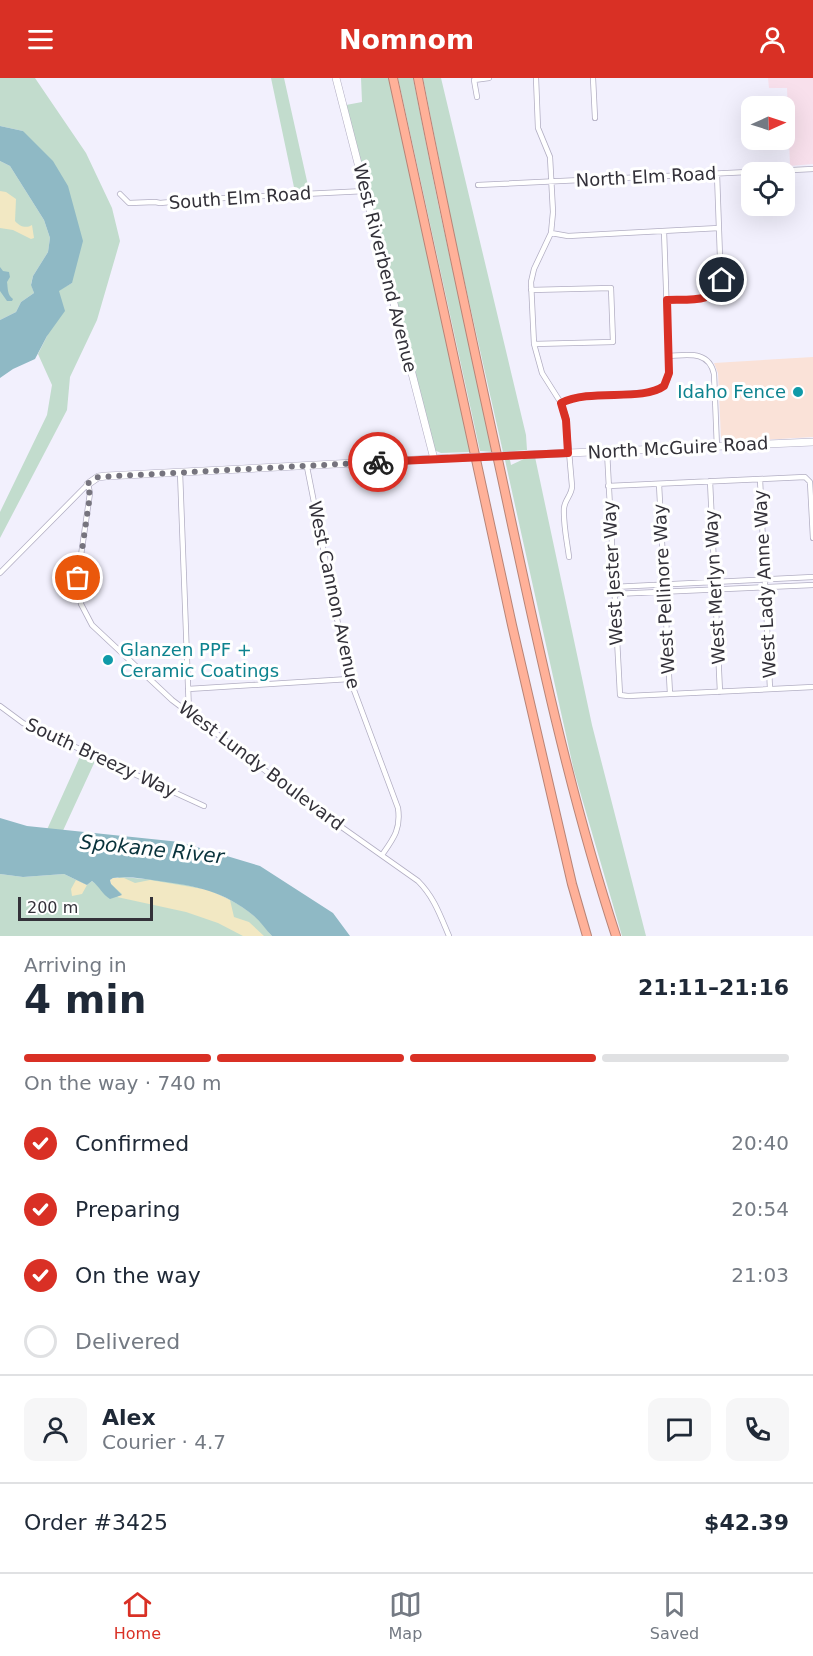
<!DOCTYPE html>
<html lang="en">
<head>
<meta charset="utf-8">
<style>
  :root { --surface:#fff; --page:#f6f6f7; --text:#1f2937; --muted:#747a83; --line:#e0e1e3; --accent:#d93025 }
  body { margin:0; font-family:"DejaVu Sans",sans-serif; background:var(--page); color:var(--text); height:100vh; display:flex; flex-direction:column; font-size:22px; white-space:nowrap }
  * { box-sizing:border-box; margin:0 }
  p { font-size:20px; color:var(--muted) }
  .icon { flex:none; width:33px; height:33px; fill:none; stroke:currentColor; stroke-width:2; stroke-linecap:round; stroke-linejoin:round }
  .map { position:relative; height:858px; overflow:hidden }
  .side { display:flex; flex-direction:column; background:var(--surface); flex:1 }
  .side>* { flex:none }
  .needle { width:39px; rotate:87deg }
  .tools { position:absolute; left:741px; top:18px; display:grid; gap:12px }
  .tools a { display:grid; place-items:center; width:54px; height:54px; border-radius:12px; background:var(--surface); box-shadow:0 6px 24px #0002; font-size:30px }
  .scale { position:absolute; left:18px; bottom:15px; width:135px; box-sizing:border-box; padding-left:6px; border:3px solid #333139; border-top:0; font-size:16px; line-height:21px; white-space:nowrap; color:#333139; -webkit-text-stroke:4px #fff; paint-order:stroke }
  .pin { position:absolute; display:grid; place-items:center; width:51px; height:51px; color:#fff; margin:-26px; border:3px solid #fff; border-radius:50%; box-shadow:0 2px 6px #0007 }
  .courier { position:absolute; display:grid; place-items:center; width:60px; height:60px; margin:-30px; border:4px solid #d93025; border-radius:50%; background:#fff; color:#222; box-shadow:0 2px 8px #0007 }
  .summary em { font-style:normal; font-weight:700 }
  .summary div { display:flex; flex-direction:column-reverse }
  .summary { display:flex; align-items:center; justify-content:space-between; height:102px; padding:0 24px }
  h1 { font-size:39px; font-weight:700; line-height:45px }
  .bar { display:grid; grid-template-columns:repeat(4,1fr); gap:9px 6px; align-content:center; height:72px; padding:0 24px }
  .bar i { height:8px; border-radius:4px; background:var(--line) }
  .bar .selected { background:var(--accent) }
  .bar p { grid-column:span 4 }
  .line { display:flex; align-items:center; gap:15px; padding:0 24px; border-top:2px solid var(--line) }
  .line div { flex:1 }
  .round { display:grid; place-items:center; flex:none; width:63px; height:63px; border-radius:12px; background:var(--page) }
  ol { padding:0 24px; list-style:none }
  li { display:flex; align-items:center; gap:18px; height:66px }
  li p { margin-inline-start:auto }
  li .icon { padding:6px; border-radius:50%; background:var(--accent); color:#fff; stroke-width:4 }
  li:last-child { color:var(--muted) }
  li i { width:33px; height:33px; border:3px solid var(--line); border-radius:50% }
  header { display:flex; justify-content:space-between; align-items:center; height:78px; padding:0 24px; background:var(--accent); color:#fff; font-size:27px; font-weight:700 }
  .dock { display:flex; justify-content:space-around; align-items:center; height:84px; border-top:2px solid var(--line); background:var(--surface); font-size:16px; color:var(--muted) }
  .dock a { display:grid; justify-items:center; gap:3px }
  .dock .selected { color:var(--accent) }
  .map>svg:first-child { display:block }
</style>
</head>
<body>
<header><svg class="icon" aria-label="menu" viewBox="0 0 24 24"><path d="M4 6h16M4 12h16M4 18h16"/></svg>Nomnom<svg class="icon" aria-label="person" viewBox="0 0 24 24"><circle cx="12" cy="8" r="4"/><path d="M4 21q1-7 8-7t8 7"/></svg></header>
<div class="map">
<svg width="813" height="858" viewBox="0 0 813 858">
  <rect width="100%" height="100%" fill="#f2f0fd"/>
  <path fill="#f8e0ec" d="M 768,0 L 813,0 L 813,86 L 790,88 L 787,10 L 769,10 Z"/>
  <path fill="#fae2d8" d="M 813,279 L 813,359 L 745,363 L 727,362 L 721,360 L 718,295 L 714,285 Z"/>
  <path fill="#c2dccd" d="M 0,0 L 35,0 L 86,75 L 112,130 L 120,163 L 97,242 L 70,299 L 67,332 L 0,460 L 0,434 L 47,337 L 52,307 L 38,276 L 47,258 L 59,212 L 72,205 L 23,53 L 0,48 Z
    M 271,0 L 284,0 L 309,112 L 295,114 Z
    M 361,0 L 389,0 L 470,374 L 441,375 L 434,372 L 346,27 L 362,24 Z
    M 398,0 L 413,0 L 439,130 L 493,374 L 480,373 Z
    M 423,0 L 441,0 L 526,357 L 527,372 L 503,374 L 454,157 Z
    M 0,83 L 10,88 L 44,142 L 50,160 L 48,174 L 33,198 L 31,206 L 34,215 L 21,224 L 16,234 L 0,242 Z
    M 535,379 L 592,647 L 646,858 L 622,858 L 574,693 L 505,382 L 510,382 L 511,387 L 526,380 Z
    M 82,674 L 96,681 L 61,757 L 45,756 Z
    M 0,796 L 23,799 L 64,796 L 87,807 L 92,803 L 102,811 L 119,799 C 165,802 216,806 253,837 C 261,843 266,851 272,858 L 0,858 Z"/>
  <path fill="#f2e8c3" d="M 0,113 L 6,114 L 16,121 L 15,143 C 19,148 26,151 32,147 L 34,160 L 31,161 L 13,152 L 0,150 Z
    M 113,800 L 124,800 L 135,805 L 150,802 L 209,812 L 230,822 L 234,839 L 249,844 L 264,858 L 243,858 L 218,845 L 186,834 L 117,819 L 122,816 L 111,806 L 110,802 Z
    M 76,802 L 87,807 L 82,816 L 72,818 L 71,811 Z"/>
  <path fill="#8fb9c5" d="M 0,48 L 23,53 L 53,83 L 68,108 L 83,163 L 72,205 L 59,213 L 65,233 L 47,258 L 35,281 L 13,291 L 0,300 L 0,242 L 16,234 L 21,224 L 34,215 L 31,207 L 33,198 L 48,174 L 50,160 L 44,142 L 10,88 L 0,83 Z
    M 0,189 L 3,193 L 9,194 L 10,199 L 7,204 C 8,210 7,217 13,221 L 12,223 L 7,223 L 0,213 Z
    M 0,740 L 27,748 L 180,764 L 260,788 L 333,835 L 350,858 L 272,858 C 266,852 261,844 254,838 C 224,813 196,808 159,803 C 144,801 129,798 113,800 L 110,802 L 111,806 L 122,817 L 110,821 C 102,816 100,809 92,803 L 87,807 L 64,796 L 23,799 L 0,796 Z"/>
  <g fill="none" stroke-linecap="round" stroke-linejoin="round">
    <defs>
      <path id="street" d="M 536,0 L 538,50 L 550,79 L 553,134 L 551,155 L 534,191 L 531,204 L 534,266 L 542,295 L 561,325 L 566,339 L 572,408 C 572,417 565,421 564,430 C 563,446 567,463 569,479
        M 593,0 L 595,40
        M 477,19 L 474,2 L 489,0
        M 478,107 L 813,91
        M 120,116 L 129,125 L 155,124 L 160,125 L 204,121 L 365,113
        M 551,155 L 568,158 L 719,150
        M 531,212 L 611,210 L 613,264 L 534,266
        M 667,222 C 685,221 710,225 721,207 L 717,96
        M 669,278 C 687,277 709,272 714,296 L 717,370
        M 561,325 L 577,319 L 652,314 C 662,311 668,305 669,295 L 664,153
        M 607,373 L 620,617 L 628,618 L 813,609
        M 307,389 L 348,596 L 398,730 C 401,751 394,760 382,777
        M 180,394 L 189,634
        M 760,401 L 770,611
        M 710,403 L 720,614
        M 659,406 L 670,616
        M 608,408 L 805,399 L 810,404 L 813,460
        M 0,495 L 88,406 L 90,415 L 77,505 L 81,526 L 92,547 L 172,622 L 316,731 L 418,803 C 434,819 440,837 449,858
        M 613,509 L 813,499
        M 614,516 L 813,507
        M 188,611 L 349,601
        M 0,628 L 23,645 L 204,728"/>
      <path id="secondary" d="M 336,0 L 434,381
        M 524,377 L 813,364
        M 88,406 L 98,399 L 106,398 L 450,380"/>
      <path id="highway" d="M 393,0 L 512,547 L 572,806 L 587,858
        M 418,0 C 444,134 473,267 502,400 C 535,554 567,708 616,858"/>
    </defs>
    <use href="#street" stroke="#b2aec3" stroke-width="6"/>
    <use href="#secondary" stroke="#b2aec3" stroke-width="8"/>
    <use href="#highway" stroke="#b88477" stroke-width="10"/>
    <use href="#street" stroke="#fff" stroke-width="4.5"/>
    <use href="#secondary" stroke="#fff" stroke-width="7"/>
    <use href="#highway" stroke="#ffb199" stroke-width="8"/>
    <defs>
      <path id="secondary-bridge" d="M 450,380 L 524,377"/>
    </defs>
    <use href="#secondary-bridge" stroke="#b2aec3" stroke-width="8" stroke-linecap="butt"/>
    <use href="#secondary-bridge" stroke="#fff" stroke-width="7"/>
  </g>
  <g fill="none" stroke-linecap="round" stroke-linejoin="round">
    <path stroke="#76747e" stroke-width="6" stroke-dasharray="0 10.8" d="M 78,500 L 90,417 L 87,406 L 98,399 L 378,384"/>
    <path stroke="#d93025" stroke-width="8" d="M 378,384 L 568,375 L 566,342 L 561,325 C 591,310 642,324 664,308 L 669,295 L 667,222 C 686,221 717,226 722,202"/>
  </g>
  <g fill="#0f9aa8" stroke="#fff" stroke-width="2">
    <circle cx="798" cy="314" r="6"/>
    <circle cx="108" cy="582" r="6"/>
  </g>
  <g text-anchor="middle" stroke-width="6" stroke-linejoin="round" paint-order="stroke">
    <g font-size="18" fill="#333139" stroke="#fff">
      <text transform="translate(646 99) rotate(-3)" y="6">North Elm Road</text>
      <text transform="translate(240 120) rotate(-4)" y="6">South Elm Road</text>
      <text transform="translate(385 190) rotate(76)" y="6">West Riverbend Avenue</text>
      <text transform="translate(678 370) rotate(-3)" y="6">North McGuire Road</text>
      <text transform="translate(613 495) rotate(-93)" y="6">West Jester Way</text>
      <text transform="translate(765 506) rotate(-93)" y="6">West Lady Anne Way</text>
      <text transform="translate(715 509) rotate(-93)" y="6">West Merlyn Way</text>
      <text transform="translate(664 511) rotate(-93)" y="6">West Pellinore Way</text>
      <text transform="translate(334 517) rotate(78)" y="6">West Cannon Avenue</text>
      <text transform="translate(101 680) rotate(25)" y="6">South Breezy Way</text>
      <text transform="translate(261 688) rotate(37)" y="6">West Lundy Boulevard</text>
    </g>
    <g font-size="18" fill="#0d838f" stroke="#fff" text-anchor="end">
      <text x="786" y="320">Idaho Fence</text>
      <text x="120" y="578" text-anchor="start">Glanzen PPF +<tspan x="120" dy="21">Ceramic Coatings</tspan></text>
    </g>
    <g font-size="20" font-style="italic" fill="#08323b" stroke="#fff">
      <text transform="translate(152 771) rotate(6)" y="7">Spokane River</text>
    </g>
  </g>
</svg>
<div class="tools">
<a><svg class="needle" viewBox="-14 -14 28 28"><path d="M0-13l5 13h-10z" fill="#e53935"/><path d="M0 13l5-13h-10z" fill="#747a83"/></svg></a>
<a><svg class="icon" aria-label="locate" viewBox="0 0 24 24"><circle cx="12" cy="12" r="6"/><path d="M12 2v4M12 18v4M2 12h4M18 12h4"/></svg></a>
</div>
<div class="scale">200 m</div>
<div class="pin" style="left:78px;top:500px;background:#ea580c"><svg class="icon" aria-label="bag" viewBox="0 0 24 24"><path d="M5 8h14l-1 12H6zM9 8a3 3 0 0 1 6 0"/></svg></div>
<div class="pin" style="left:722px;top:202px;background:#1f2937"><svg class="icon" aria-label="home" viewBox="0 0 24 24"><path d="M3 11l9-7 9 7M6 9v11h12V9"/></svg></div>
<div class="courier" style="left:378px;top:384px"><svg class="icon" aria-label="bike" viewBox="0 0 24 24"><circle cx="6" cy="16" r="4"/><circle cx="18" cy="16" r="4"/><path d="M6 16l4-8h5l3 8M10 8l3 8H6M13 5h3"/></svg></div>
</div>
<section class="side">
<div class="summary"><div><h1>4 min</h1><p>Arriving in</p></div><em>21:11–21:16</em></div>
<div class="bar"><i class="selected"></i><i class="selected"></i><i class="selected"></i><i></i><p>On the way · 740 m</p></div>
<ol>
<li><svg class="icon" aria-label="check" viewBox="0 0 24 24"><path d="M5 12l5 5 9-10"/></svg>Confirmed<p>20:40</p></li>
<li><svg class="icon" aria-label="check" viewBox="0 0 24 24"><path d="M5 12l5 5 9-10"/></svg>Preparing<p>20:54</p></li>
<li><svg class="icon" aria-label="check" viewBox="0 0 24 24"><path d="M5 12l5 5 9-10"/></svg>On the way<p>21:03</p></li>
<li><i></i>Delivered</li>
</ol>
<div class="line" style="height:108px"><a class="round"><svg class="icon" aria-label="person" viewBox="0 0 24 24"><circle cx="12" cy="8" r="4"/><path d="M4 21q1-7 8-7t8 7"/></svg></a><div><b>Alex</b><p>Courier · 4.7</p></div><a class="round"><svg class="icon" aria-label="chat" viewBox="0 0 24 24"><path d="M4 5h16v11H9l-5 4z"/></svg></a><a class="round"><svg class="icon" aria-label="phone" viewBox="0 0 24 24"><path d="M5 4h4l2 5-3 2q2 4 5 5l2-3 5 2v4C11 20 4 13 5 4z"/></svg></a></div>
<div class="line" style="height:78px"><div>Order #3425</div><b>$42.39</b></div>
</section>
<nav class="dock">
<a class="selected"><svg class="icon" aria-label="home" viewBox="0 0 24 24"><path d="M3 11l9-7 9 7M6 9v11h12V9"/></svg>Home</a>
<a><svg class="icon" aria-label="map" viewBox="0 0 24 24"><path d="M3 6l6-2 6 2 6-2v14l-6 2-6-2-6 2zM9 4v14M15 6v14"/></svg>Map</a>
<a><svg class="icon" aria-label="saved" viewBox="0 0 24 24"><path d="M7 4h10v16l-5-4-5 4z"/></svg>Saved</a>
</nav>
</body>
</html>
